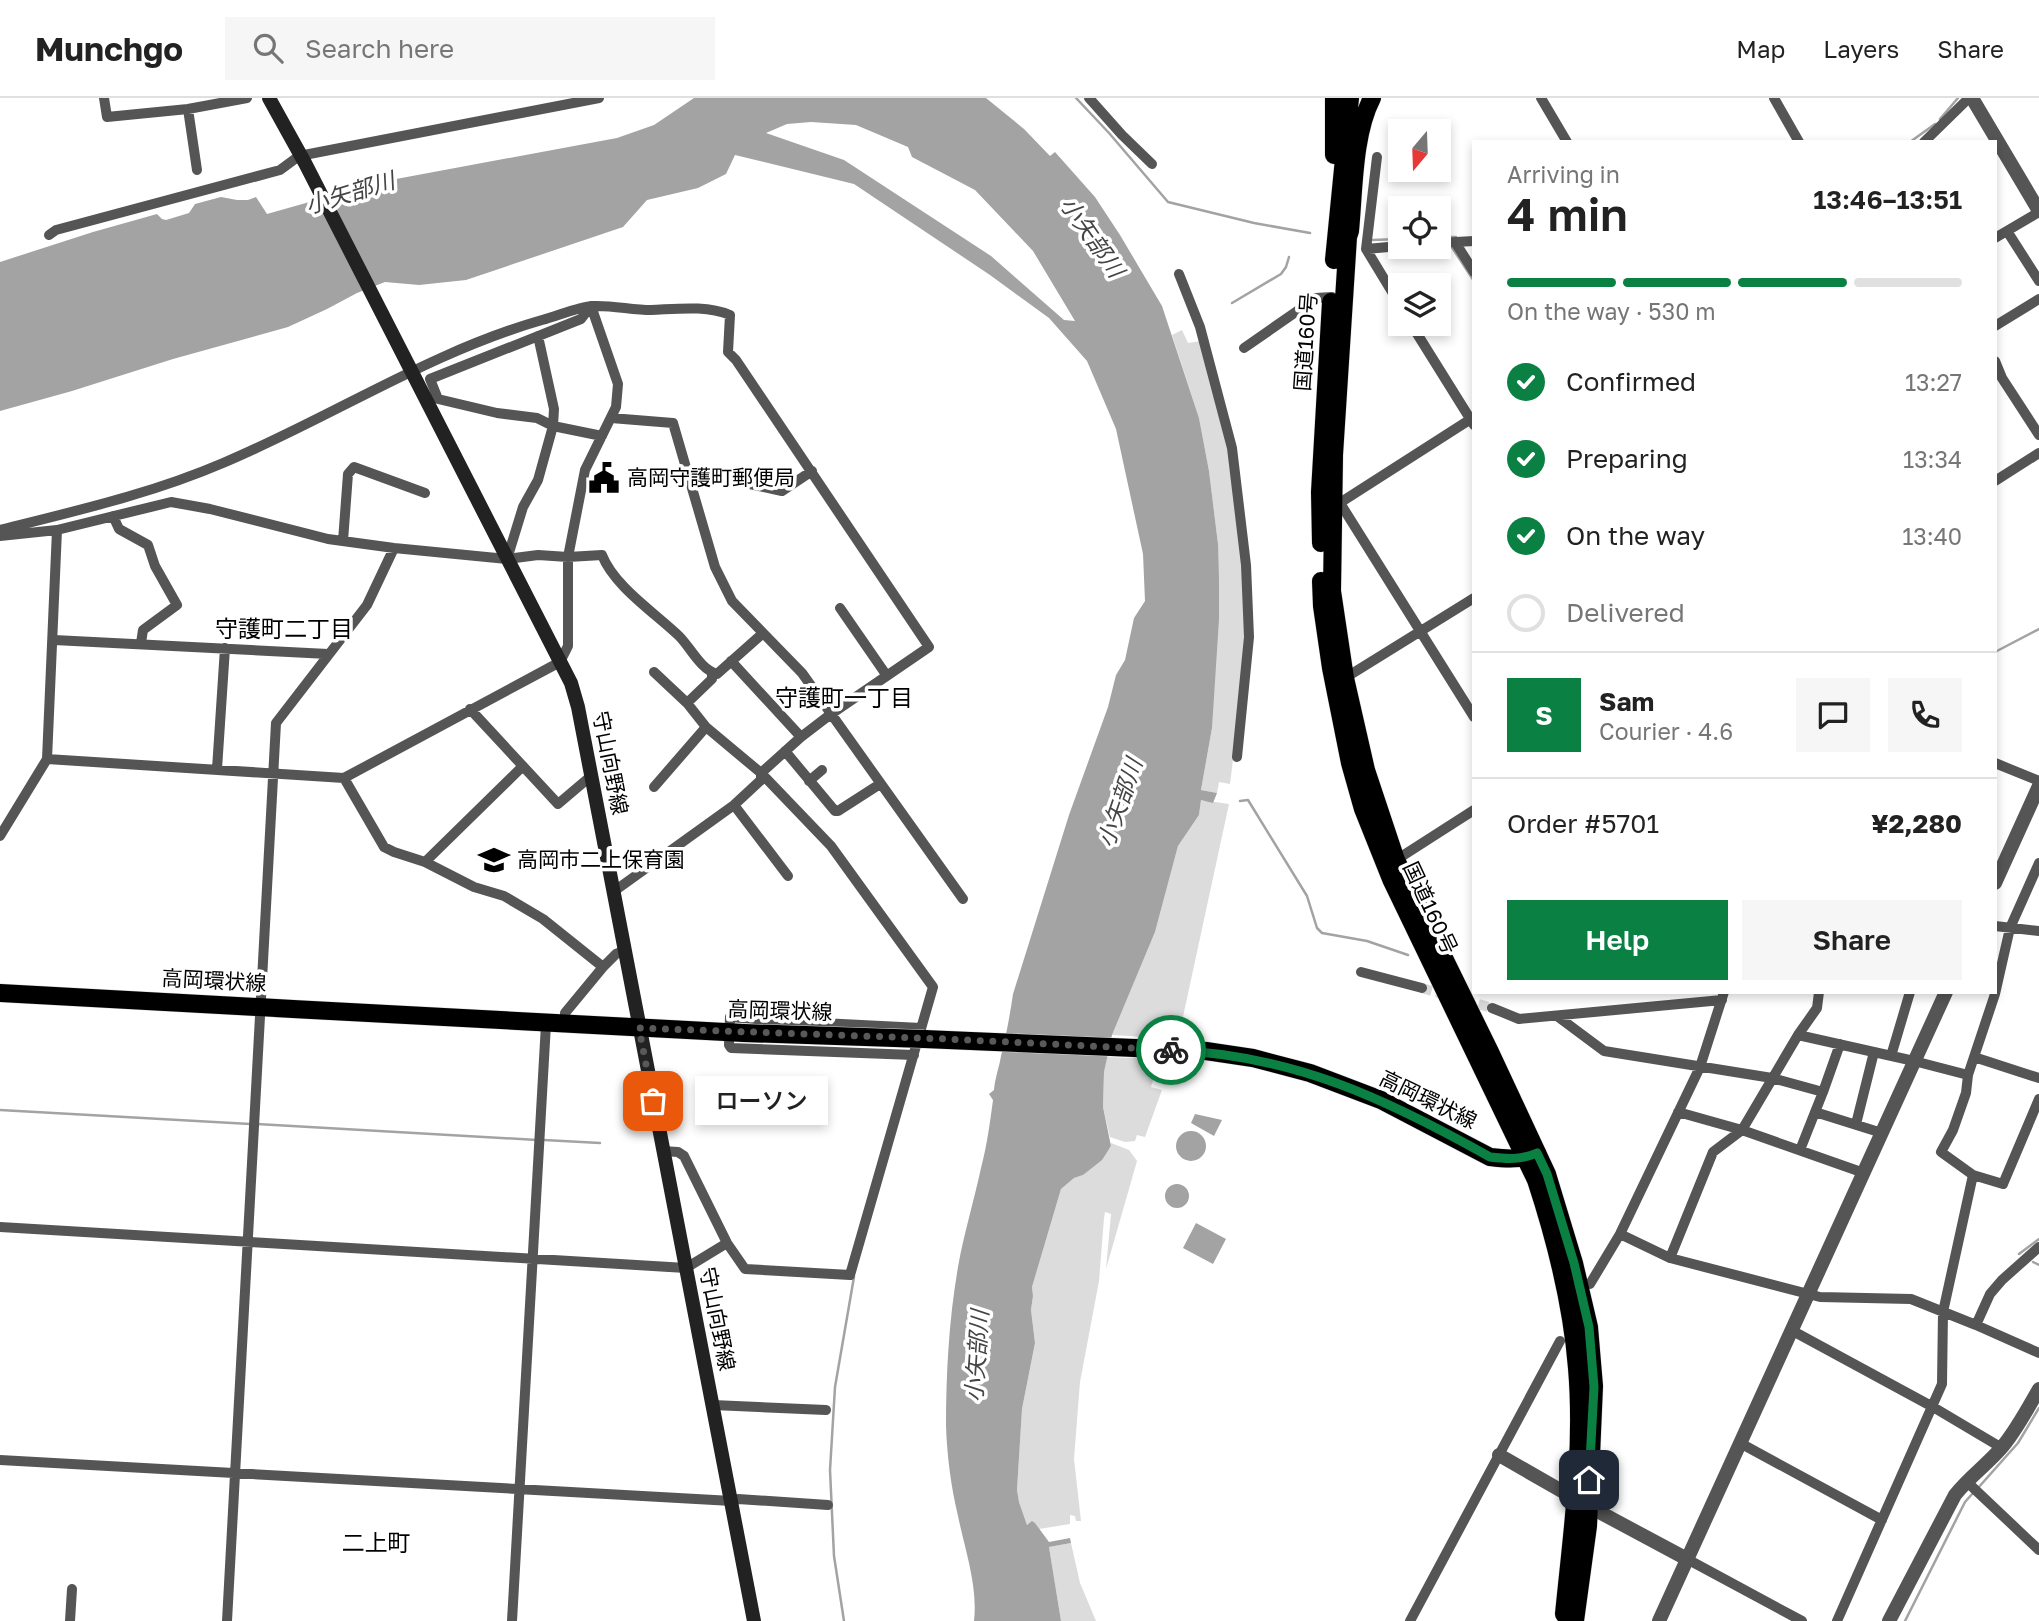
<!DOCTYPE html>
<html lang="en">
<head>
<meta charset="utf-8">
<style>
  :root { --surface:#fff; --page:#f6f6f6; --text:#222; --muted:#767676; --line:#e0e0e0; --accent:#0b8043 }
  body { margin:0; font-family:"Golos Text","Noto Sans JP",sans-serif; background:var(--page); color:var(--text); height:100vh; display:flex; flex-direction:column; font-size:26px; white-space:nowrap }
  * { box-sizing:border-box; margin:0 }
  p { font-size:23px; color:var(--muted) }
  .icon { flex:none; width:38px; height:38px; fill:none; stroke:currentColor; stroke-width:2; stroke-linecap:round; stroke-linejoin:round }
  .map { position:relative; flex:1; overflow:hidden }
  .sheet { position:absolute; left:1472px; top:42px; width:525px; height:854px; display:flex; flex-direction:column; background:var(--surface); border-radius:0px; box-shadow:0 4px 10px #0003 }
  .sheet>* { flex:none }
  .needle { width:46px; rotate:199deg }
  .buttons { position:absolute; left:1388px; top:21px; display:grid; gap:14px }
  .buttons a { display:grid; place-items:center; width:63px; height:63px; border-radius:0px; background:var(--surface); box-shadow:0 4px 10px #0003; font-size:35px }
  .pin { position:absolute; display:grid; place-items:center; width:60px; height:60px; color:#fff; margin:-30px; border-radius:14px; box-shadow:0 4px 10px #0006 }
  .courier { position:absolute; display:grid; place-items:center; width:70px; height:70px; margin:-35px; border:5px solid #0b8043; border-radius:50%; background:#fff; color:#222; box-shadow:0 2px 9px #0007 }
  .bubble { position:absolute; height:49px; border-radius:0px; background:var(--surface); box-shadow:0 4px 10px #0003; font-size:23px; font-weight:600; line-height:49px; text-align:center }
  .summary em { font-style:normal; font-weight:600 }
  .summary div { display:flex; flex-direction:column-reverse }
  .summary { display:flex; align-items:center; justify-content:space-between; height:119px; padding:0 35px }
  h1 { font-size:46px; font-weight:600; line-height:52px }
  .bar { display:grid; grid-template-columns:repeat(4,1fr); gap:10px 7px; align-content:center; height:84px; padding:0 35px }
  .bar i { height:9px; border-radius:5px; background:var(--line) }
  .bar .current { background:var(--accent) }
  .bar p { grid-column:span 4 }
  .line { display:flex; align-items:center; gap:18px; padding:0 35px; border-top:2px solid var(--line) }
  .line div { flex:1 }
  .round { display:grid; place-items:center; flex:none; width:74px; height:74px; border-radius:0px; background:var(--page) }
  ol { padding:0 35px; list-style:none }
  li { display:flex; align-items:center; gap:21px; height:77px }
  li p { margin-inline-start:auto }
  li .icon { padding:7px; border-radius:50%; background:var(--accent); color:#fff; stroke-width:4 }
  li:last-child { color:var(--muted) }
  li i { width:38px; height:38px; border:4px solid var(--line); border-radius:50% }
  .action { display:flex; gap:14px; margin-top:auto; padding:14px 35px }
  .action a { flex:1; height:80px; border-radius:0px; background:var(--accent); color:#fff; font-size:28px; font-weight:600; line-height:80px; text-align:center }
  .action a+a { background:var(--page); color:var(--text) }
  header { display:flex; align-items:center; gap:42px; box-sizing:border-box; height:98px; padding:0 35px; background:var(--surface); border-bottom:2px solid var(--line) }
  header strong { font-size:33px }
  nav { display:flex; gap:38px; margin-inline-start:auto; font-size:24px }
  .search { width:490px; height:63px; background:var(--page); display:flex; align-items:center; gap:18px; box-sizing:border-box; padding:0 24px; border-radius:0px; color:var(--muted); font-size:26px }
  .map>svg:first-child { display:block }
</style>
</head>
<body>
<header>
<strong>Munchgo</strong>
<div class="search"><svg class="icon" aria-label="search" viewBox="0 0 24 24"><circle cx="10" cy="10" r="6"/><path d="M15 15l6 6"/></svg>Search here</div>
<nav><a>Map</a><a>Layers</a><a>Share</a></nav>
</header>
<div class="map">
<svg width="2039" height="1523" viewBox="0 0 2039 1523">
  <rect width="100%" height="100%" fill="#fff"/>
  <path fill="#dcdcdc" d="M 1182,232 L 1188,245 L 1201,243 L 1225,332 L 1240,441 L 1245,529 L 1243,580 L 1230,686 L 1219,684 L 1217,695 L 1201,692 L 1212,630 L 1218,446 L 1209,373 L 1199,320 L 1172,237 Z
    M 1201,702 L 1229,706 L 1181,928 L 1168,927 L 1165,940 L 1112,937 L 1155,834 L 1178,748 L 1199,717 Z
    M 1107,959 L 1160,961 L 1151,989 L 1162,992 L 1145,1039 L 1137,1037 L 1135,1043 L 1125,1044 L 1110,1039 L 1103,1009 L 1104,974 Z
    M 1111,1045 L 1129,1052 L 1137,1063 L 1106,1171 L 1111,1116 L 1105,1114 L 1104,1120 L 1099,1183 L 1080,1284 L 1074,1361 L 1081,1423 L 1076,1423 L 1075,1418 L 1070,1417 L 1070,1426 L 1039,1431 L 1035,1425 L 1027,1427 L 1019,1404 L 1017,1392 L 1022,1311 L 1035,1245 L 1031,1212 L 1033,1198 L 1032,1189 L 1061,1091 L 1074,1080 L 1083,1077 L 1111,1049 Z
    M 1071,1445 L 1080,1485 L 1096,1523 L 1061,1523 L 1049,1449 Z"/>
  <path fill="#a3a3a3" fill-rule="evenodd" d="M 694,0 L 986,0 L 1024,31 L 1050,58 L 1055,54 L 1095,99 L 1120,137 L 1162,208 L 1199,320 L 1209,373 L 1218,446 L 1219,482 L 1219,521 L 1212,630 L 1201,692 L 1217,695 L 1213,705 L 1201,702 L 1199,717 L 1178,748 L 1155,834 L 1112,937 L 1104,974 L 1103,1009 L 1111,1048 L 1102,1062 L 1083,1077 L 1074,1080 L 1061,1091 L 1032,1189 L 1033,1198 L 1031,1212 L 1035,1245 L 1022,1311 L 1017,1392 L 1019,1404 L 1027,1427 L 1032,1423 L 1035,1425 L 1049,1444 L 1070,1440 L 1071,1445 L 1049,1449 L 1061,1523 L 974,1523 C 978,1488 965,1452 958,1418 C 951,1389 947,1358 946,1328 C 946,1275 949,1221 958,1169 C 964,1135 974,1103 981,1070 C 987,1047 990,1025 993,1002 L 989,996 L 994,992 C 995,980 999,970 1001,958 C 1006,938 1010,917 1013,896 L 1069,717 L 1108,609 L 1116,577 L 1125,562 L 1134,520 L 1145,503 L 1143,456 L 1116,331 L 1087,263 L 1049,220 L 990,177 L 854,86 L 735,57 L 726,76 L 698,90 L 647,102 L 623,129 L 466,182 L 419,187 L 385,184 L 357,195 L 327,211 L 288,229 L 173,261 L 72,293 L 0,313 L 0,164 L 93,134 L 157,116 L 162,121 L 166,122 L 189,115 L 195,106 L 221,99 L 237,102 L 248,102 L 256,99 L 267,116 L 380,84 L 617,40 L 654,27 ZM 811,24 L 856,27 L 908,49 L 912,59 L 975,92 L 1033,153 L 1075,223 L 1064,222 L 991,158 L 844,62 L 766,35 L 787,26 Z
    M 1195,1016 L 1222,1022 L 1214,1038 L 1191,1025 Z
    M1176 1048a15 15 0 1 1 30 0a15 15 0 1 1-30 0Z
    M1165 1098a12 12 0 1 1 24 0a12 12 0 1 1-24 0Z
    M 1196,1125 L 1226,1141 L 1213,1166 L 1183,1150 Z"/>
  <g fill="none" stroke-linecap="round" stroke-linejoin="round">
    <path stroke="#a3a3a3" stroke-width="2.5" d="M 1076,0 L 1109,35 L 1168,104 L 1254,125 L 1310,135
      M 1940,21 L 1958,0
      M 1910,44 L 1935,26
      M 1438,139 L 1456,139
      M 1372,142 L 1400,141
      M 1451,148 L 1474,183
      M 1232,205 L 1281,176 L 1286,169 L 1289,159
      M 1995,554 L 2039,531
      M 1240,703 L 1248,702 L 1307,798 L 1317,830 L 1322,835 L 1367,843 L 1408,857
      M 0,1012 L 250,1026
      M 257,1026 L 537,1042
      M 544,1042 L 600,1045
      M 2019,1156 L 2039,1141
      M 2033,1164 L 2039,1167
      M 1978,1390 L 2018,1345 L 2039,1310
      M 844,1523 L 834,1458 L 830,1372 L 835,1289 L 854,1179
      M 1905,1523 L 1965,1404 L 1973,1395"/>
    <path stroke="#d9d9d9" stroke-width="10" stroke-dasharray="10 5" stroke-linecap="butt" d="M 1422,890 L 1449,898
      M 1464,902 L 1492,910"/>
    <defs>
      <path id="primary" d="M 0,895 C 248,908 496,923 744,935
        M 924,941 L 1206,953 L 1253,960 L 1310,975 L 1381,1002 L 1490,1059 C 1507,1061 1521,1062 1537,1055"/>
      <path id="trunk" d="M 1334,0 L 1334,57
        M 1372,0 C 1353,37 1354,92 1350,133 L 1348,139 L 1334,357 L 1332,493 L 1345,580 L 1366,672 L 1396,762 L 1490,954 L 1547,1076 L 1574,1165 L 1589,1229 L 1594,1288 L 1588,1428 L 1575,1523
        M 1334,162 L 1350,0
        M 1321,445 L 1320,394 L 1331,204
        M 1321,483 L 1322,508 L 1331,570 L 1350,665 L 1363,711 L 1391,781 L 1536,1082 C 1556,1143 1572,1206 1577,1270 C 1584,1352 1572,1435 1564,1516"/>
    </defs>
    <use href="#primary" stroke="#dbdbdb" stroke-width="19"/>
    <use href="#trunk" stroke="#dbdbdb" stroke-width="19"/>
    <path stroke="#555" stroke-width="10" d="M 104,0 L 107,19 L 188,11 L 247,0
      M 1089,0 L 1122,37 L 1152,66
      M 1541,0 L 1567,44
      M 1774,0 L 1799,44
      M 188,11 L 197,72
      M 1924,44 L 1969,0
      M 1377,59 L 1366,151 L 1400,207
      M 2007,133 L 2039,183
      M 49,137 L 56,132 L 280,72 L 299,58 L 599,0
      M 1995,140 L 2039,114
      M 1455,144 L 1474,174
      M 1438,145 L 1474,143
      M 1366,151 L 1400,148
      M 1179,176 L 1200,229 L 1232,350 L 1246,467 L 1249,539 L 1237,659
      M 591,208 L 581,221 L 430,281 L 438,301 L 497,315 L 537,320 L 553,328 L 602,338
      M 1411,226 L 1474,327
      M 1995,228 L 2039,201
      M 1244,250 L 1316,200 L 1332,199
      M 1995,263 L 2002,280 L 2039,337
      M 611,320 L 673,325 L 715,469 L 732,503 L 802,575 L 963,801
      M 691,383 L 709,381 L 731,382 L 782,393 L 812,373
      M 1995,383 L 2039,355
      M 1340,405 L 1474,619
      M 1335,408 L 1474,319
      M 113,418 L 119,431 L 148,447 L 155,468 L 177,507 L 143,532 L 141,545
      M 0,432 C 75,413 151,396 223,365 C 330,320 430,254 542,222 C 558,218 577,209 593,208 C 612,207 632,212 651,212 C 677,211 706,207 730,217 L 728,254 L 736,262 L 929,549 L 831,616 L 801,639 L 761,675 L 761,682 L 734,707 L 613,794
      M 0,438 L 57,432 L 171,404 L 210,411 L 328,441 L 394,450 L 507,461 L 538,457 L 568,459 L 602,457 C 614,488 655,515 679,538 C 691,550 700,571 717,576 L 762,536
      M 343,443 L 348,376 L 354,369 L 425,395
      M 507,461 L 523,409 L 538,382 L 553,328 L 554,311 L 538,238
      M 840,510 L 887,578
      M 54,542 L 328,556
      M 731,563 L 801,639
      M 654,574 L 687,605 L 706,629 L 761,675 L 831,748 L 933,889 L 850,1177 L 745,1171 L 727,1145 L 684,1058 L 678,1054 L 663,1053
      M 1345,580 L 1474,500
      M 687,605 L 712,581 L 712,574
      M 470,611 L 558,706 L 591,678
      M 785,653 L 835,713 L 838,713 L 880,686
      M 47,661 L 344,680 L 560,564 L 568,548 L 568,459 L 585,372 L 616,309 L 618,286 L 591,208
      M 1995,665 L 2039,683
      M 217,671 L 225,550
      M 344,680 L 384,749 L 394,754 L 425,764 L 474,789 L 504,798 L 543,821 L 603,869
      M 809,683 L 822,672
      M 654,689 L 706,629
      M 734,707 L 788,778
      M 0,738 L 47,661 L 57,432
      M 1396,762 L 1474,712
      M 425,764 L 523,668
      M 1995,828 L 2039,833
      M 1361,874 L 1422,890
      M 1492,910 L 1519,921 L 1722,902
      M 1557,918 L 1604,953 L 1772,980 L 1823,994 L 1840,946
      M 565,927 L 565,915 L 603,869 L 616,856 L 626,852
      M 1798,937 L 1914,963 L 1968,977
      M 914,957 L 731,950 L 729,947 L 730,919 L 782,923 L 921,930
      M 1891,958 L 1910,894
      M 1974,959 L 2039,980
      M 1678,1014 L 1742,1032 L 1864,1075
      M 1815,1014 L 1882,1035
      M 1856,1026 L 1874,954
      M 1800,1052 L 1823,994
      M 1973,1077 L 2003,1086 L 2039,1001
      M 0,1129 L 686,1170 L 727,1145
      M 1620,1136 L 1670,1160 L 1820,1199 L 1911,1201 L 1976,1227 L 2039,1255
      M 1670,1160 L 1713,1054 L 1742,1032 L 1798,937 L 1817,910 L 1819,894
      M 1590,1186 L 1620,1136 L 1700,969 L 1724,894
      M 1976,1227 L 1990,1196 L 2002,1182 L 2039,1149
      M 1791,1232 L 1933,1309 L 2002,1350
      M 713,1307 L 826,1312
      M 1740,1345 L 1882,1422
      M 0,1362 L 732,1403 L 738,1401 L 828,1407
      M 1966,1383 L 2039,1452
      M 1687,1461 L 1802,1523
      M 70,1523 L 72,1491
      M 227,1523 L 276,625 L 367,507 L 394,450
      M 512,1523 L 546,926
      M 1410,1523 L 1560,1243
      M 1837,1523 L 1942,1286 L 1943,1214 L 1973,1077 L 1941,1054 L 1953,1032 L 1966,995 L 1968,977 L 1995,896 L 2010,830 L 2039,765"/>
    <path stroke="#555" stroke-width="14" d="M 1972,0 L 2039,113
      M 1995,785 L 2039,688
      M 1499,1357 L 1588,1408 L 1687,1461
      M 1659,1523 L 1946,894
      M 1889,1523 L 1955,1397 C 1969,1379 1988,1366 2003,1348 C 2017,1331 2028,1310 2039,1291"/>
    <path stroke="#222" stroke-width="14" d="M 269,0 L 305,65 L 571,585 L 578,609 L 754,1523"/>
    <use href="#primary" stroke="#000" stroke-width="18"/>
    <use href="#trunk" stroke="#000" stroke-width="18"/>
    <defs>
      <path id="primary-bridge" d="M 744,935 L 924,941"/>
    </defs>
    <use href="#primary-bridge" stroke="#dbdbdb" stroke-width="19" stroke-linecap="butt"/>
    <use href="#primary-bridge" stroke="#000" stroke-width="18"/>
  </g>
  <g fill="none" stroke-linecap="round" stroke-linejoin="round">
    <path stroke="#595959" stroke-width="7" stroke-dasharray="0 12.6" d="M 653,1003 L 639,930 L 947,941 L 1171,952"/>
    <path stroke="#0b8043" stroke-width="9" d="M 1171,952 C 1293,957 1385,1000 1490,1059 C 1507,1061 1521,1062 1537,1055 L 1547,1076 L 1574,1165 L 1589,1229 L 1594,1289 L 1589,1382"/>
  </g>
  <defs>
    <symbol id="civic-bare" viewBox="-9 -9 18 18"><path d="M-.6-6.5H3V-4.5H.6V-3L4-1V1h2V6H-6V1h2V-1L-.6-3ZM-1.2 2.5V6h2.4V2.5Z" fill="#000" stroke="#fff" stroke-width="2.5" paint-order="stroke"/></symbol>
    <symbol id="school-bare" viewBox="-9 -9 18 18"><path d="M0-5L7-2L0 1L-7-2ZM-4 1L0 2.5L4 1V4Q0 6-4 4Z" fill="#000" stroke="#fff" stroke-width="2.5" paint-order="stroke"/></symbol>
  </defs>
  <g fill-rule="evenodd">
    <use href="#civic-bare" x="582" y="358" width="44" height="44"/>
    <use href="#school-bare" x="472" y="740" width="44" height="44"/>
  </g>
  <g text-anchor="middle" stroke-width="7" stroke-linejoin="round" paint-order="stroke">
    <g font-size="21" fill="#000" stroke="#fff">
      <text transform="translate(1306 244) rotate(-86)" y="7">国道160号</text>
      <text transform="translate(610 665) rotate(79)" y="7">守山向野線</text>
      <text transform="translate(1430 810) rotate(65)" y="7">国道160号</text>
      <text transform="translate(214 883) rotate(3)" y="7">高岡環状線</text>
      <text transform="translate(780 913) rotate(2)" y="7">高岡環状線</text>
      <text transform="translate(1428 1002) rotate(26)" y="7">高岡環状線</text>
      <text transform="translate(717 1221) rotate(79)" y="7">守山向野線</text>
    </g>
    <g font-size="21" fill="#000" stroke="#fff" text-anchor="start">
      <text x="627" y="387">高岡守護町郵便局</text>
      <text x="517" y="769">高岡市二上保育園</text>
    </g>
    <g font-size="23" font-style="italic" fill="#444" stroke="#fff">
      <text transform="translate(350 95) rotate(-17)" y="8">小矢部川</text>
      <text transform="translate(1092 139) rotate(55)" y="8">小矢部川</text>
      <text transform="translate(1120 705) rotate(-71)" y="8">小矢部川</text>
      <text transform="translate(977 1258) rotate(-86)" y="8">小矢部川</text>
    </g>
    <g font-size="23" fill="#000" stroke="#fff">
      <text x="284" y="539">守護町二丁目</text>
      <text x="844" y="608">守護町一丁目</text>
      <text x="376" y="1453">二上町</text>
    </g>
  </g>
</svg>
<div class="buttons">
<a><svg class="needle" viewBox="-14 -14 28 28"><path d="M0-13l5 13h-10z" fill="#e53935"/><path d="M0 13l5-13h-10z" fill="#767676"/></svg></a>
<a><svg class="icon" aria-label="locate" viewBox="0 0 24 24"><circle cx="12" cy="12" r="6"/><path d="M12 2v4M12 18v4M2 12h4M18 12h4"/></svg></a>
<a><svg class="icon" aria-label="layers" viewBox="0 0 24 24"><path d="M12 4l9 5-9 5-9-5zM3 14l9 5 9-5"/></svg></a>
</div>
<div class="pin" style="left:653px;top:1003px;background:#ea580c"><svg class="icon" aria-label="bag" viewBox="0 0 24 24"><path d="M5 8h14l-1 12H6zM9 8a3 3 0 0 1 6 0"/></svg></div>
<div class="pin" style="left:1589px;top:1382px;background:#1f2937"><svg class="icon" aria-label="home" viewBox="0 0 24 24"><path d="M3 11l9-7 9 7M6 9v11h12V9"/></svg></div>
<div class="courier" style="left:1171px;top:952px"><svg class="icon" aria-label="bike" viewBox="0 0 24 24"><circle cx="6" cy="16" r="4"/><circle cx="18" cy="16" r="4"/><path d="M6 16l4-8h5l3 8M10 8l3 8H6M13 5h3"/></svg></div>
<div class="bubble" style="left:695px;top:978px;width:133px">ローソン</div>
<section class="sheet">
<div class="summary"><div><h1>4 min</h1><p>Arriving in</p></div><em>13:46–13:51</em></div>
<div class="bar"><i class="current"></i><i class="current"></i><i class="current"></i><i></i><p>On the way · 530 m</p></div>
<ol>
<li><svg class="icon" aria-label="check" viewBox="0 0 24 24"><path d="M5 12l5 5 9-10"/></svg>Confirmed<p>13:27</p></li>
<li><svg class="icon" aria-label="check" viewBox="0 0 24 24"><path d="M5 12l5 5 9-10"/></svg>Preparing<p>13:34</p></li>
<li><svg class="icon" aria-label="check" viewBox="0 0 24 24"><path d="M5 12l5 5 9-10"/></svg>On the way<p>13:40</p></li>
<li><i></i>Delivered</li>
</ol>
<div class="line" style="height:126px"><b class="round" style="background:var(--accent);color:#fff">S</b><div><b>Sam</b><p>Courier · 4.6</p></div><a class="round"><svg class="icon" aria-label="chat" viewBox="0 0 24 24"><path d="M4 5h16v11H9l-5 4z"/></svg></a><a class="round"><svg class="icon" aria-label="phone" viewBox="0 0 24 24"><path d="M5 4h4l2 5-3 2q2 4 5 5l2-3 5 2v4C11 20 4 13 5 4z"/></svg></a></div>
<div class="line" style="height:91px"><div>Order #5701</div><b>¥2,280</b></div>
<div class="action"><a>Help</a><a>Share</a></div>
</section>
</div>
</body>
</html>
